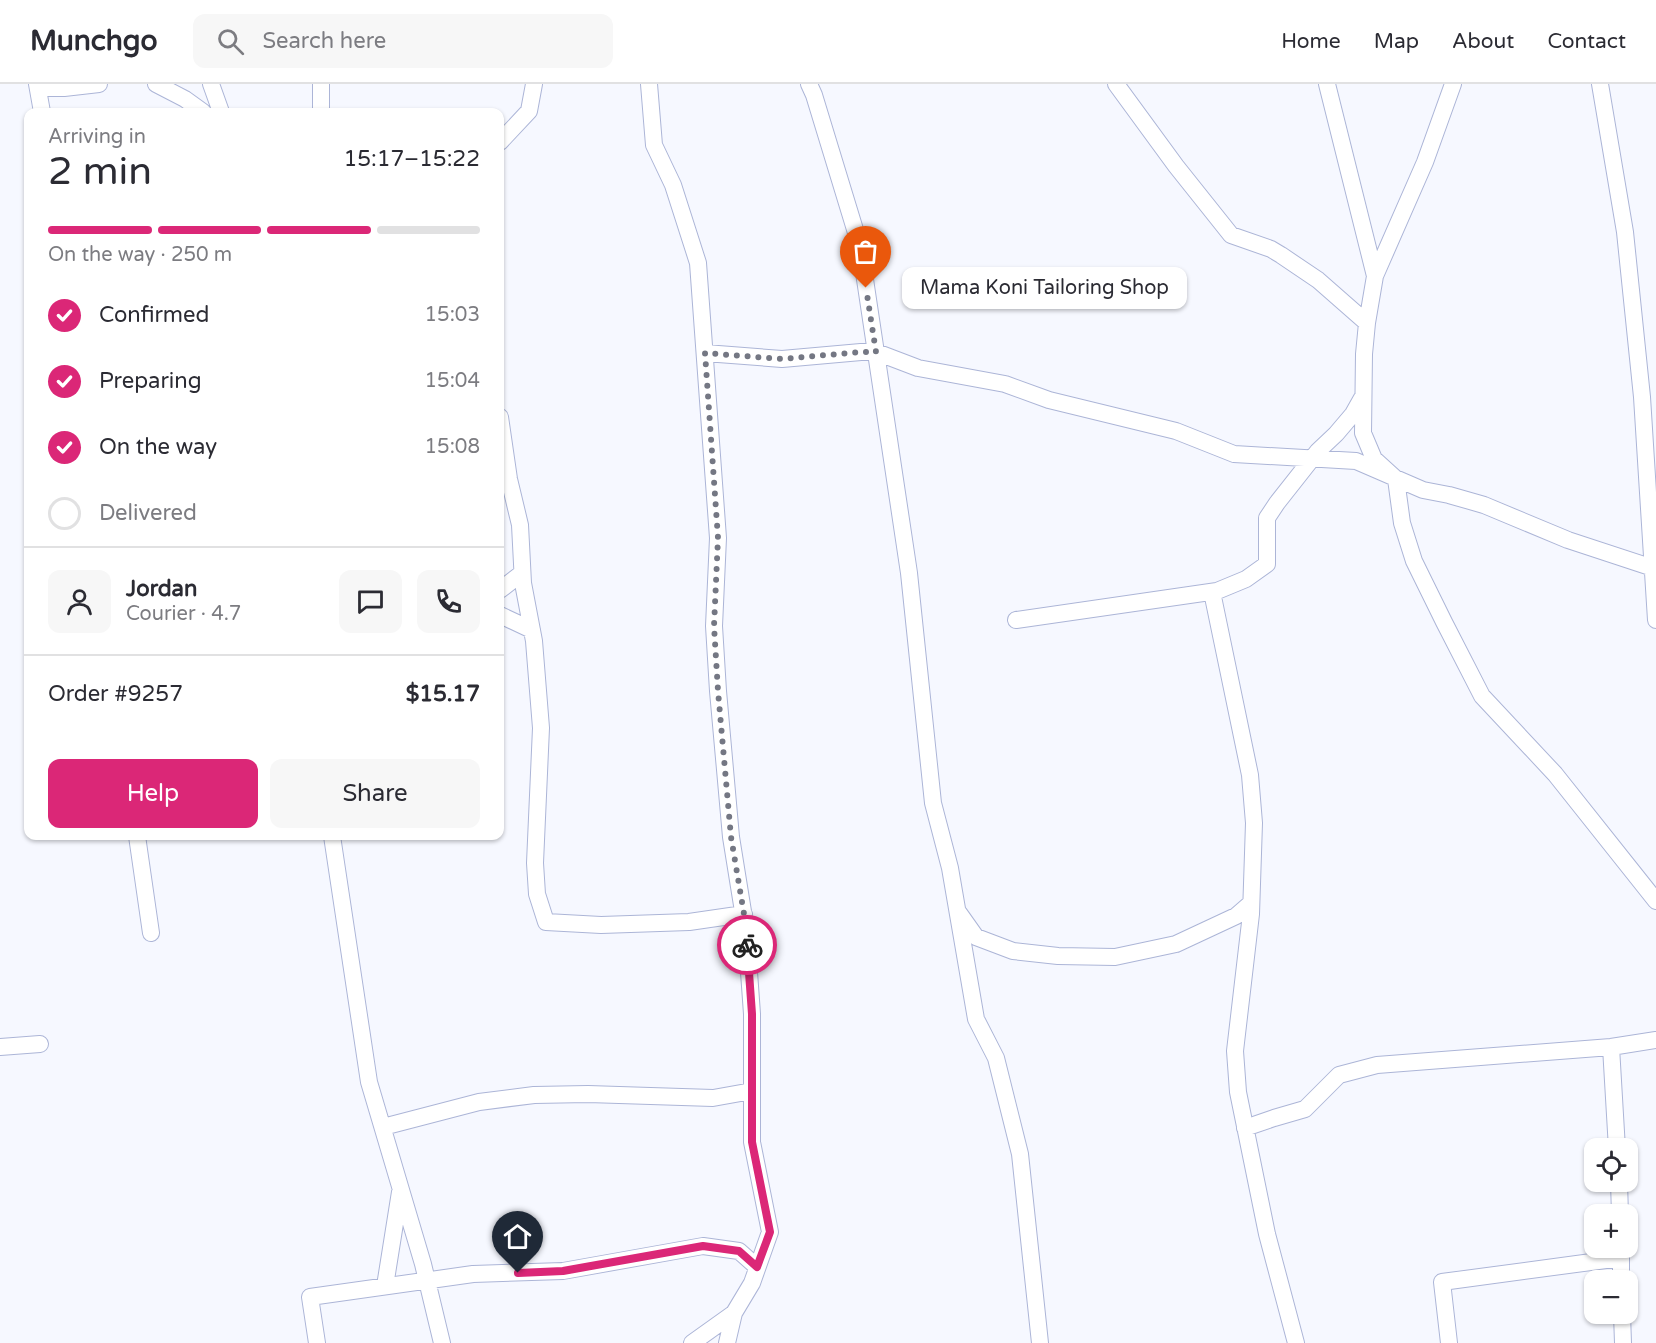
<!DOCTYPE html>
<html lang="en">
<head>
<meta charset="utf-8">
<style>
  :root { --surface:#fff; --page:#f7f7f7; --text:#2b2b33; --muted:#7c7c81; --line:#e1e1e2; --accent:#db2777 }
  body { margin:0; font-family:"Varela Round",sans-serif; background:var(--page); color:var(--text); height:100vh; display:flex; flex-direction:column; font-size:22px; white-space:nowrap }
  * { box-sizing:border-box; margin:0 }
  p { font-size:20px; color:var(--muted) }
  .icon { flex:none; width:33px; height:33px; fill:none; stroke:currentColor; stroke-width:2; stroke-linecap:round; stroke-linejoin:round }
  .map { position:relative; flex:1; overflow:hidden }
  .panel { position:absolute; left:24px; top:24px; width:480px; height:732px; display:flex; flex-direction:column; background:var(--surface); border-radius:12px; box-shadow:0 2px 4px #0004 }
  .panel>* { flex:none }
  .tools { position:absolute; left:1584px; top:1054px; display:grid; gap:12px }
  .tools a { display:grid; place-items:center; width:54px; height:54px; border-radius:12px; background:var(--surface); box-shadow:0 2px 4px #0004; font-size:30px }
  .pin { position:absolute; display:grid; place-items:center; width:51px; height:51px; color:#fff; margin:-62px -26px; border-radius:50% 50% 50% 0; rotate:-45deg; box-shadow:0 0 6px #0007 }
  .pin .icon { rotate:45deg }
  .courier { position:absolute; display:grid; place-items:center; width:60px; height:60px; margin:-30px; border:4px solid #db2777; border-radius:50%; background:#fff; color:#222; box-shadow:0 2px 8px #0007 }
  .bubble { position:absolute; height:42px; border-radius:12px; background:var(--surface); box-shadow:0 2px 4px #0004; font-size:20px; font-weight:600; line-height:42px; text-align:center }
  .overview em { font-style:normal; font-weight:600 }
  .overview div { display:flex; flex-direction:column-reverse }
  .overview { display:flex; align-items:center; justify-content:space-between; height:102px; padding:0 24px }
  h1 { font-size:39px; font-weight:600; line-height:45px }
  .bar { display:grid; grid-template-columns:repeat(4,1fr); gap:9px 6px; align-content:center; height:72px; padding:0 24px }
  .bar i { height:8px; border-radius:4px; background:var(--line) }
  .bar .selected { background:var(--accent) }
  .bar p { grid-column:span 4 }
  .line { display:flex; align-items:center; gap:15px; padding:0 24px; border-top:2px solid var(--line) }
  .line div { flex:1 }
  .round { display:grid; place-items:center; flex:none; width:63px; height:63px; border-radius:12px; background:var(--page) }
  ol { padding:0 24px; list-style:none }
  li { display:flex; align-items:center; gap:18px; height:66px }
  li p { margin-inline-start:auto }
  li .icon { padding:6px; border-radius:50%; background:var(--accent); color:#fff; stroke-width:4 }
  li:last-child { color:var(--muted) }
  li i { width:33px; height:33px; border:3px solid var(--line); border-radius:50% }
  .button { display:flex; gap:12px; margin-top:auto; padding:12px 24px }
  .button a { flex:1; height:69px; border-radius:12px; background:var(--accent); color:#fff; font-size:24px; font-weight:600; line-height:69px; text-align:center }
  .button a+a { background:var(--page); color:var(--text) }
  header { display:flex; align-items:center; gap:36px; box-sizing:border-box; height:84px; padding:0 30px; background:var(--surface); border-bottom:2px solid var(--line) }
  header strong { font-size:28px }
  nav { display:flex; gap:33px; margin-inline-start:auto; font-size:21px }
  .search { width:420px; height:54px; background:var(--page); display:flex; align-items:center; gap:15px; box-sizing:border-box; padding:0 21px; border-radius:12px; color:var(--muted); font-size:22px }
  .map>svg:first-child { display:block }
</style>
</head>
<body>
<header>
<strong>Munchgo</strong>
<div class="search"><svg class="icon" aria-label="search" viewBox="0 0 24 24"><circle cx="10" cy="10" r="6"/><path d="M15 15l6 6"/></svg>Search here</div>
<nav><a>Home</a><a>Map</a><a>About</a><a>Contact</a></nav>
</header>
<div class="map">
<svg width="1656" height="1259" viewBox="0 0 1656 1259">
  <rect width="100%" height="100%" fill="#f6f8ff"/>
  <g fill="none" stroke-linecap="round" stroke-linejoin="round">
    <defs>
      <path id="minor" d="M 37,0 L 42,28
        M 156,0 L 185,15 L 203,28
        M 211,0 L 221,28
        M 649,0 L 654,61 L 673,101 L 698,179 L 718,454 L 714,542 L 718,607 L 731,753 L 746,846 L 752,930 L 752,1058 L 770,1148 L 752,1199 L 734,1229 L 727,1259
        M 809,0 L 814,11 L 860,162 L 909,489 L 933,719 L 950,784 L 976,935 L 996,974 L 1020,1070 L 1040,1259
        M 1116,0 L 1176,82 L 1231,151 L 1271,165 L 1281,171 L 1318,196 L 1367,239
        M 1327,0 L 1375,192
        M 1453,0 L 1425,78 L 1375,192 L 1367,239 L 1364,270 L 1363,349 L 1374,375 L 1396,395 L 1402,439 L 1414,477 L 1444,538 L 1482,612 L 1555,690 L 1656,817
        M 1600,0 L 1625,148 L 1642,313 L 1656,536
        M 38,4 L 64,4 L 99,0
        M 321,28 L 321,0
        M 500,58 L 529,27 L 534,0
        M 705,269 L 782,275 L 861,268 L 876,268 L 918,284 L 1005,300 L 1049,316 L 1176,347 L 1234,370 L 1356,377 L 1423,406 L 1449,411 L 1484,421 L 1568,456 L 1656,485
        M 500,333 L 509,395 L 520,441 L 523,499 L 534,557 L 541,644 L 535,779 L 537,810 L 546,838 L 601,841 L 689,838 L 744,830
        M 500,506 L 522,489
        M 1212,508 L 1250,691 L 1254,739 L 1251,830 L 1235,967 L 1238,1008 L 1267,1150 L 1296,1259
        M 500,531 L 532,546
        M 1016,536 L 1217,507 L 1246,495 L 1267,480 L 1267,434 L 1277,419 L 1318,367 L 1336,350 L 1353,330 L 1362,314
        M 137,752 L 151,849
        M 332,752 L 369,998 L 423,1180 L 442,1259
        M 959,829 L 976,853 L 1013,867 L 1058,872 L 1115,873 L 1176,860 L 1236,832 L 1251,819
        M 0,963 L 40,960
        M 1611,963 L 1617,1065
        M 383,1043 L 479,1018 L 534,1011 L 588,1010 L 713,1014 L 752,1007
        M 1245,1044 L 1274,1034 L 1305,1025 L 1339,991 L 1377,981 L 1611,963 L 1656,956
        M 1619,1098 L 1620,1131
        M 1621,1165 L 1621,1197
        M 385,1202 L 400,1108
        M 1622,1230 L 1623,1259
        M 317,1259 L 310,1213 L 473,1190 L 563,1187 L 703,1162 L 739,1167 L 757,1183
        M 692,1259 L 734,1229
        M 1449,1259 L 1442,1198 L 1621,1174"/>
    </defs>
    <use href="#minor" stroke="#acb5d7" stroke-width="18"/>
    <use href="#minor" stroke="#fff" stroke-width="16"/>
  </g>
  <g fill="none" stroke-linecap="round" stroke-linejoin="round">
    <path stroke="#747783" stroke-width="6" stroke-dasharray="0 10.8" d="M 747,861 L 744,830 L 731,753 L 718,607 L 714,542 L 718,454 L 705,269 L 782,275 L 861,268 L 876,268 L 866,204"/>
    <path stroke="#db2777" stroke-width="8" d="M 518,1189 L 563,1187 L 703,1162 L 739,1167 L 757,1183 L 770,1148 L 752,1058 L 752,930 L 747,861"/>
  </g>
</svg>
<div class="tools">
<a><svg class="icon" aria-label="locate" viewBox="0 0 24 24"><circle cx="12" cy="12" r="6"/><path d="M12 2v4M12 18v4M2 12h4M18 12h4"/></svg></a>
<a>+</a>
<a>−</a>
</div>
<div class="pin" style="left:866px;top:204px;background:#ea580c"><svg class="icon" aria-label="bag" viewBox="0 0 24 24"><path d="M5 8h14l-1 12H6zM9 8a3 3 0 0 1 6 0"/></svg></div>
<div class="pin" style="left:518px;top:1189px;background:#1f2937"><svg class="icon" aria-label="home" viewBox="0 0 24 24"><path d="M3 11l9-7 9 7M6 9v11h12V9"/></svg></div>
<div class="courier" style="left:747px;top:861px"><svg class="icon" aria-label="bike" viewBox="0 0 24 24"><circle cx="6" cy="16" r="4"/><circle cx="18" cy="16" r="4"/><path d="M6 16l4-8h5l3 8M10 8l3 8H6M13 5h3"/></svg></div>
<div class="bubble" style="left:902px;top:183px;width:285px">Mama Koni Tailoring Shop</div>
<section class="panel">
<div class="overview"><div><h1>2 min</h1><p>Arriving in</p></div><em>15:17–15:22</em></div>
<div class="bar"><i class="selected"></i><i class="selected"></i><i class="selected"></i><i></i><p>On the way · 250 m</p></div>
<ol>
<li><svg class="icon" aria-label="check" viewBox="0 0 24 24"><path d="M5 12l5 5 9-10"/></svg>Confirmed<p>15:03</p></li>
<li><svg class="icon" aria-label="check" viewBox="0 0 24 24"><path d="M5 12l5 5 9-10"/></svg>Preparing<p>15:04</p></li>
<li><svg class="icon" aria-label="check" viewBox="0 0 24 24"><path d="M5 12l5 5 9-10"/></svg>On the way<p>15:08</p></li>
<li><i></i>Delivered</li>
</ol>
<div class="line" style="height:108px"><a class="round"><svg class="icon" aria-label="person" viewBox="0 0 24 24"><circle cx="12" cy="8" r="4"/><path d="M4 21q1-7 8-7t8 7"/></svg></a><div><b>Jordan</b><p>Courier · 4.7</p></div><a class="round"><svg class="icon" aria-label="chat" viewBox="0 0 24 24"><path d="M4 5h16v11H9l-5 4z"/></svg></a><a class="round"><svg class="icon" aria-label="phone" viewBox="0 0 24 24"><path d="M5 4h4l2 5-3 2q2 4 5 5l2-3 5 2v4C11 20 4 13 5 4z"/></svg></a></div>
<div class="line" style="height:78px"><div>Order #9257</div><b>$15.17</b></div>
<div class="button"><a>Help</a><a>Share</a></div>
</section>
</div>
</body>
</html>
